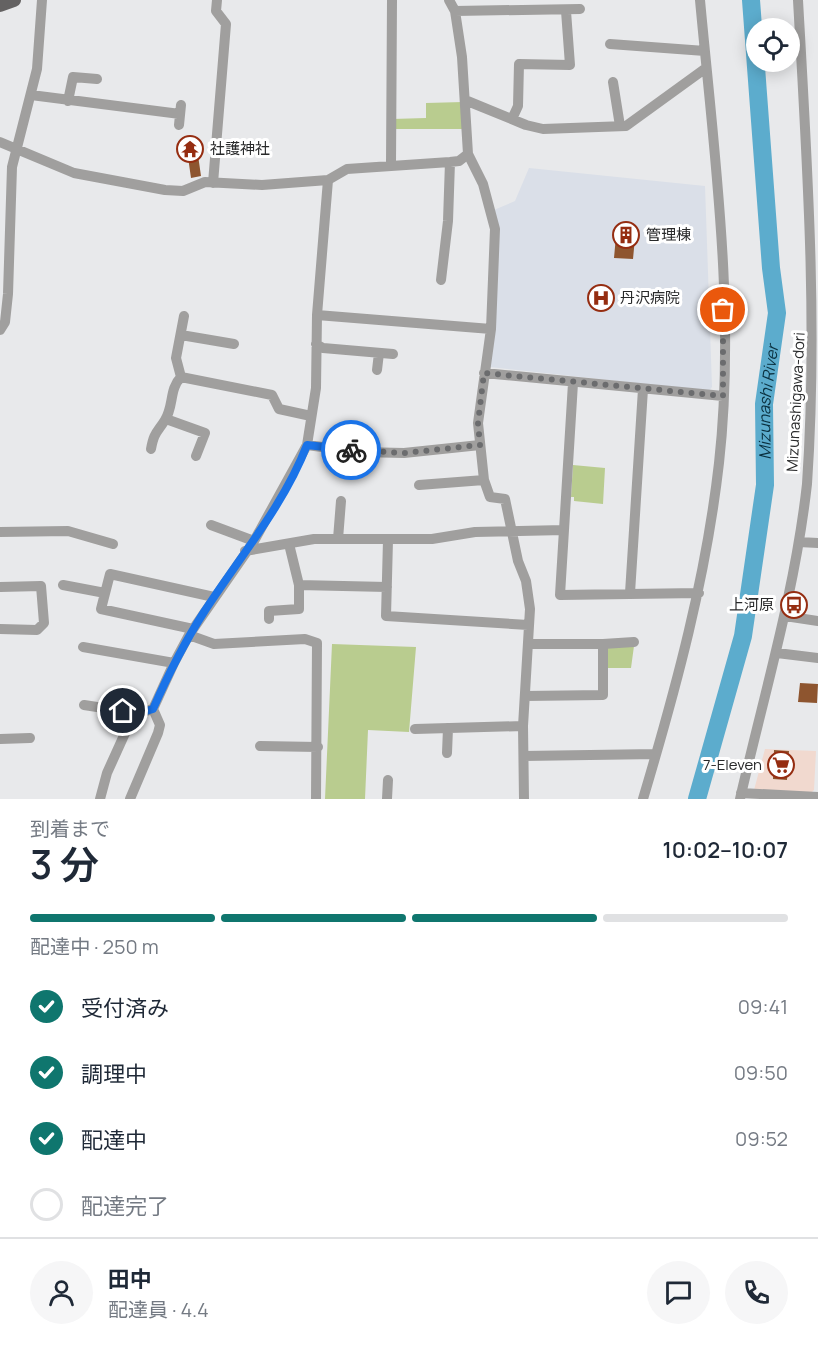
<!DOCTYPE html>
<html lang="ja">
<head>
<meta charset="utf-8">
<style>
  :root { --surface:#fff; --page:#f6f6f7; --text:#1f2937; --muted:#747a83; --line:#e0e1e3; --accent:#0f766e }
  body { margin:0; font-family:Manrope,"Noto Sans JP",sans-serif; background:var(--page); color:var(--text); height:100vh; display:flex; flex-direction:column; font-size:22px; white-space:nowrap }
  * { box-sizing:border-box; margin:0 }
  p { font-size:20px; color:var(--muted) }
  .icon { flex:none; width:33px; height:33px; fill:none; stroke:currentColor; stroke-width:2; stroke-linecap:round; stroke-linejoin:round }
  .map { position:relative; height:799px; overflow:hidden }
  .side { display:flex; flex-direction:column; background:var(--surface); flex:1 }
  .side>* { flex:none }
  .buttons { position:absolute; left:746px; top:18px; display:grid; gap:12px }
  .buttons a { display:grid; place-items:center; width:54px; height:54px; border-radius:50%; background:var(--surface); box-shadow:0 3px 15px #0003; font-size:30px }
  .pin { position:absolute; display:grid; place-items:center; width:51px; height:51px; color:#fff; margin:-26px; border:3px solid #fff; border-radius:50%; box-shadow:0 2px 6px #0007 }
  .courier { position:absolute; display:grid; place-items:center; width:60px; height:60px; margin:-30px; border:4px solid #1a73e8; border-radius:50%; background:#fff; color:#222; box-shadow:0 2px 8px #0007 }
  .summary em { font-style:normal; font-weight:600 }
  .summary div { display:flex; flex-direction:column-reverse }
  .summary { display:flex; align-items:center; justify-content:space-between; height:102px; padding:0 30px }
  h1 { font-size:39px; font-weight:600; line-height:45px }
  .bar { display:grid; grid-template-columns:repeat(4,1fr); gap:9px 6px; align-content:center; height:72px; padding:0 30px }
  .bar i { height:8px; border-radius:4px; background:var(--line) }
  .bar .active { background:var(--accent) }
  .bar p { grid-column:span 4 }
  .line { display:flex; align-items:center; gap:15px; padding:0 30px; border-top:2px solid var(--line) }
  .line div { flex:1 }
  .round { display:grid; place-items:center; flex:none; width:63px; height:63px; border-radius:32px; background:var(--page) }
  ol { padding:0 30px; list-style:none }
  li { display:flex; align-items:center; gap:18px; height:66px }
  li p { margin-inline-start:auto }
  li .icon { padding:6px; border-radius:50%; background:var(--accent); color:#fff; stroke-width:4 }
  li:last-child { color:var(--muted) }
  li i { width:33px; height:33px; border:3px solid var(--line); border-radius:50% }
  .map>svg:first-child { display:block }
</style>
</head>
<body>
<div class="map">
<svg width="818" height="799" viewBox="0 0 818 799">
  <rect width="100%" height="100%" fill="#e8e9eb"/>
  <path fill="#f1d9cf" d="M 765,749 L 816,751 L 814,790 L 810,794 L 754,790 Z"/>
  <path fill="#dadfe8" d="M 529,168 L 705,186 L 712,387 L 709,391 L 490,367 L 494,210 L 515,201 Z"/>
  <path fill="#b9cc8f" d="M 463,102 L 463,129 L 392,129 L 392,119 L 426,118 L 426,103 Z
    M 573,465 L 605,468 L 603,504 L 574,501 L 574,497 L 571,497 Z
    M 332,644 L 416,647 L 409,732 L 368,730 L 365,799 L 325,799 Z
    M 610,646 L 634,646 L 631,668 L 607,668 L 606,650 Z"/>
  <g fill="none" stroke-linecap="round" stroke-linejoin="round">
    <path stroke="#5caccd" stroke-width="18" id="s1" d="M 697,799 L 743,636 L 765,485 L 764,404 L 777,313 L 771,268 L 751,0"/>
  </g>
  <path fill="#8e552f" d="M 198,155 L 201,176 L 191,178 L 188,157 Z
    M 617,225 L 636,227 L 633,259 L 614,258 Z
    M 800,683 L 818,684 L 817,703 L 798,702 Z
    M 774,750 L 789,751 L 787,780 L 773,779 Z"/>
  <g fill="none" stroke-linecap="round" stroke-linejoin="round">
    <path stroke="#a09f9e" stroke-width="10" d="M 449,0 L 455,11 L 462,57 L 468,154 L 483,184 L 495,229 L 491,329 L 478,423 L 484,480 L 490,497 L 505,499 L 518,561 L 526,581 L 530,609 L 523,726 L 524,799
      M 455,11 L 580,9
      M 610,44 L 705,51
      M 613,82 L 620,126
      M 31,95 L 180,114
      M 465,100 L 526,125 L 543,129 L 626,126 L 706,68
      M 68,101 L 73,77 L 97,79
      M 512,119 L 518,106 L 519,64 L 570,65 L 566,11
      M 179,125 L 181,105
      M 0,142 L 74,173 L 165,190 L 183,191 L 205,182 L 262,185 L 328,180 L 347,169 L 450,162 L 459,161 L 468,154
      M 391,165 L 392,0
      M 213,183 L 226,24 L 216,11 L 217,0
      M 441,280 L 448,221 L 450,162
      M 317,315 L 491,329
      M 0,330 L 5,322 L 8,294 L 12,167 L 37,69 L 42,0
      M 181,335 L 234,344
      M 316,344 L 323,348 L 393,354
      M 377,370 L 379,353
      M 484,373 L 723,396
      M 181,377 L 272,395 L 279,409 L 311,416
      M 181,377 L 176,358 L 184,316
      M 573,383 L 560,595 L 699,593
      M 166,419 L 205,433 L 196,456
      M 307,445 L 360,452 L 404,453 L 480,445
      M 151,449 C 154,432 157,433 165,420 C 174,406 169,389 181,377
      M 419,485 L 484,480
      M 211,525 L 254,541
      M 0,532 L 68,531 L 113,544
      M 338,539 L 341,501
      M 388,540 L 386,616 L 528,625
      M 799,542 L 818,543
      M 245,551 L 314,539 L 432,539 L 475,532 L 564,530
      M 63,585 L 105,593
      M 299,585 L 387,587
      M 0,587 L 41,586 L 44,623 L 37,630 L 0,629
      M 630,593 L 643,389
      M 785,616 L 818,621
      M 269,619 L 269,611 L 299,609 L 299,585 L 289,544
      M 193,629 L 101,609 L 110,574 L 214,597
      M 189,635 L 214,644 L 305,639 L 317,643 L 316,799
      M 603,644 L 634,642
      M 83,647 L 174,663
      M 777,653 L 818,658
      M 525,696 L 603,695 L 603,644 L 529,644
      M 84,705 L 123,711 L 131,720
      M 415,729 L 523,726
      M 0,739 L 30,738
      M 260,746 L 318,747
      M 447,753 L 448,728
      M 524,756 L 656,754
      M 741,793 L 818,797
      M 100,799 L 107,773 L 131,720 L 136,714 L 153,709
      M 130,799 L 158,733 L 160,725 L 153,709 L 174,663 L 189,635 L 254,541 L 307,445 L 316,388 L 317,315 L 328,180
      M 387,799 L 388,780
      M 643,799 C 676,688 706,578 719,463 C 736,311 714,152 700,0
      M 740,799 C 764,694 795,592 807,484 C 818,324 807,161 798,0"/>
    <path stroke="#646262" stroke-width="14" d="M 0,5 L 14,0"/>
  </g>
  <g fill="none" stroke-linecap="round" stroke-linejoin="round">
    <path stroke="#6b6c6e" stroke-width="6" stroke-dasharray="0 10.8" d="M 351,450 L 404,453 L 480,445 L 478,423 L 484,373 L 723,396 L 723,310"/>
    <path stroke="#1a73e8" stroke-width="8" d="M 123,711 L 130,720 L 136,714 L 153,709 C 168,675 184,643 204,612 C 239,558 284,505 307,445 L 351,450"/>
  </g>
  <defs>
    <symbol id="temple-ring" viewBox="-11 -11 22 22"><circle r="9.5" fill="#fff" stroke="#952d11" stroke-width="1.5"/><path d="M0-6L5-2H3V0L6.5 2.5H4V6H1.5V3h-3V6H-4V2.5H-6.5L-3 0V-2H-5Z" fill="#952d11"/></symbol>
    <symbol id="building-ring" viewBox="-11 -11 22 22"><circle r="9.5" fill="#fff" stroke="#952d11" stroke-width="1.5"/><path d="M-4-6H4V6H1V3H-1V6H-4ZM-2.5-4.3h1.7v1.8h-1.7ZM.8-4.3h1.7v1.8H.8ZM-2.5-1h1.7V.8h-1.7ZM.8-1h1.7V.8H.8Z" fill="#952d11"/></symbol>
    <symbol id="hospital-ring" viewBox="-11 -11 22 22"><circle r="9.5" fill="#fff" stroke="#952d11" stroke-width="1.5"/><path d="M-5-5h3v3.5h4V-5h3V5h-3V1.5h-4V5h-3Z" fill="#952d11"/></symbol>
    <symbol id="bus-ring" viewBox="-11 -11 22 22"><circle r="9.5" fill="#fff" stroke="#952d11" stroke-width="1.5"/><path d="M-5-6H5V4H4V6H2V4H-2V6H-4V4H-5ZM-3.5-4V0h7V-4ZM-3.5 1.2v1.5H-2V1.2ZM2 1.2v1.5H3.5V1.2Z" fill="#952d11"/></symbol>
    <symbol id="supermarket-ring" viewBox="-11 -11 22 22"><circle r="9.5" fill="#fff" stroke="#952d11" stroke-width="1.5"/><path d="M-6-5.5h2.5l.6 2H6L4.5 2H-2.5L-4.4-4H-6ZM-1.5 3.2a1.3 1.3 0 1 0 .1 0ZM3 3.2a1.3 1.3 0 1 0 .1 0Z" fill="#952d11"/></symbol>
  </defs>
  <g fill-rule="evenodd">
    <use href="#temple-ring" x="175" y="134" width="30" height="30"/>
    <use href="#building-ring" x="611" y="220" width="30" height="30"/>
    <use href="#hospital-ring" x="586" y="283" width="30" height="30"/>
    <use href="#bus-ring" x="779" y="590" width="30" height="30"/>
    <use href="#supermarket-ring" x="766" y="750" width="30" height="30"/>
  </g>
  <g text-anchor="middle" stroke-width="6" stroke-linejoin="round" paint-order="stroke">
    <g font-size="15" fill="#28292a" stroke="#fff" text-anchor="start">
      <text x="210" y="154">社護神社</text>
      <text x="646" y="240">管理棟</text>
      <text x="620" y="303">丹沢病院</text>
      <text x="774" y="610" text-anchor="end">上河原</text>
      <text x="762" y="770" text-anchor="end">7-Eleven</text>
    </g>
    <g font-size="15" fill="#28292a" stroke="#fff">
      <text transform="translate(796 402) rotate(-87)" y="5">Mizunashigawa-dori</text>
    </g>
    <g font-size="16" font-style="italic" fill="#0a303f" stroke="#fff">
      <text dy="6" stroke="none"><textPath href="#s1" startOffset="405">Mizunashi River</textPath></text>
    </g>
  </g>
</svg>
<div class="buttons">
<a><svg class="icon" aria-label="locate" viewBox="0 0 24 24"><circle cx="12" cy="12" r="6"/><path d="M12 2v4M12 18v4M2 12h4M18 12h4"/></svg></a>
</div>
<div class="pin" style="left:723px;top:310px;background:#ea580c"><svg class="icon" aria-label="bag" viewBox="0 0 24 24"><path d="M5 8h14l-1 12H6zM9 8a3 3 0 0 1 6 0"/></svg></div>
<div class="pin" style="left:123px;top:711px;background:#1f2937"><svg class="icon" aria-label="home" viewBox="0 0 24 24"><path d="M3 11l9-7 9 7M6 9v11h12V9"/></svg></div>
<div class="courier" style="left:351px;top:450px"><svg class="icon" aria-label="bike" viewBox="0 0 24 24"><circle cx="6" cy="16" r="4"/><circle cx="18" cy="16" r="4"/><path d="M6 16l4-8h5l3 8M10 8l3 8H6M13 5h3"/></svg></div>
</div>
<section class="side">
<div class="summary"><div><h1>3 分</h1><p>到着まで</p></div><em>10:02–10:07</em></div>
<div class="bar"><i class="active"></i><i class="active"></i><i class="active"></i><i></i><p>配達中 · 250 m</p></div>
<ol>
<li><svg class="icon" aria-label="check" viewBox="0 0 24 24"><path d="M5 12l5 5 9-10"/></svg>受付済み<p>09:41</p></li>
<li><svg class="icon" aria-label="check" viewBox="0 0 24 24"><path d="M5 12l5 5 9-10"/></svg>調理中<p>09:50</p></li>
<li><svg class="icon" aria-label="check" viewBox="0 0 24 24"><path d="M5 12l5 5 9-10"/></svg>配達中<p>09:52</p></li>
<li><i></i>配達完了</li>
</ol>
<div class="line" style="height:108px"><a class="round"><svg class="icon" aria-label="person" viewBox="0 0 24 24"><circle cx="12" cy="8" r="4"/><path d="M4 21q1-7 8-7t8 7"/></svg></a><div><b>田中</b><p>配達員 · 4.4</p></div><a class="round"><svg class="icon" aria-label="chat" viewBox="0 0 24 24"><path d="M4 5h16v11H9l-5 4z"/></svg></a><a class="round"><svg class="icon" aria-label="phone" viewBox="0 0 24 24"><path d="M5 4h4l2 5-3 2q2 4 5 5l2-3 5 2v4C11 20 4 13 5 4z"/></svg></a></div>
</section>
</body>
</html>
